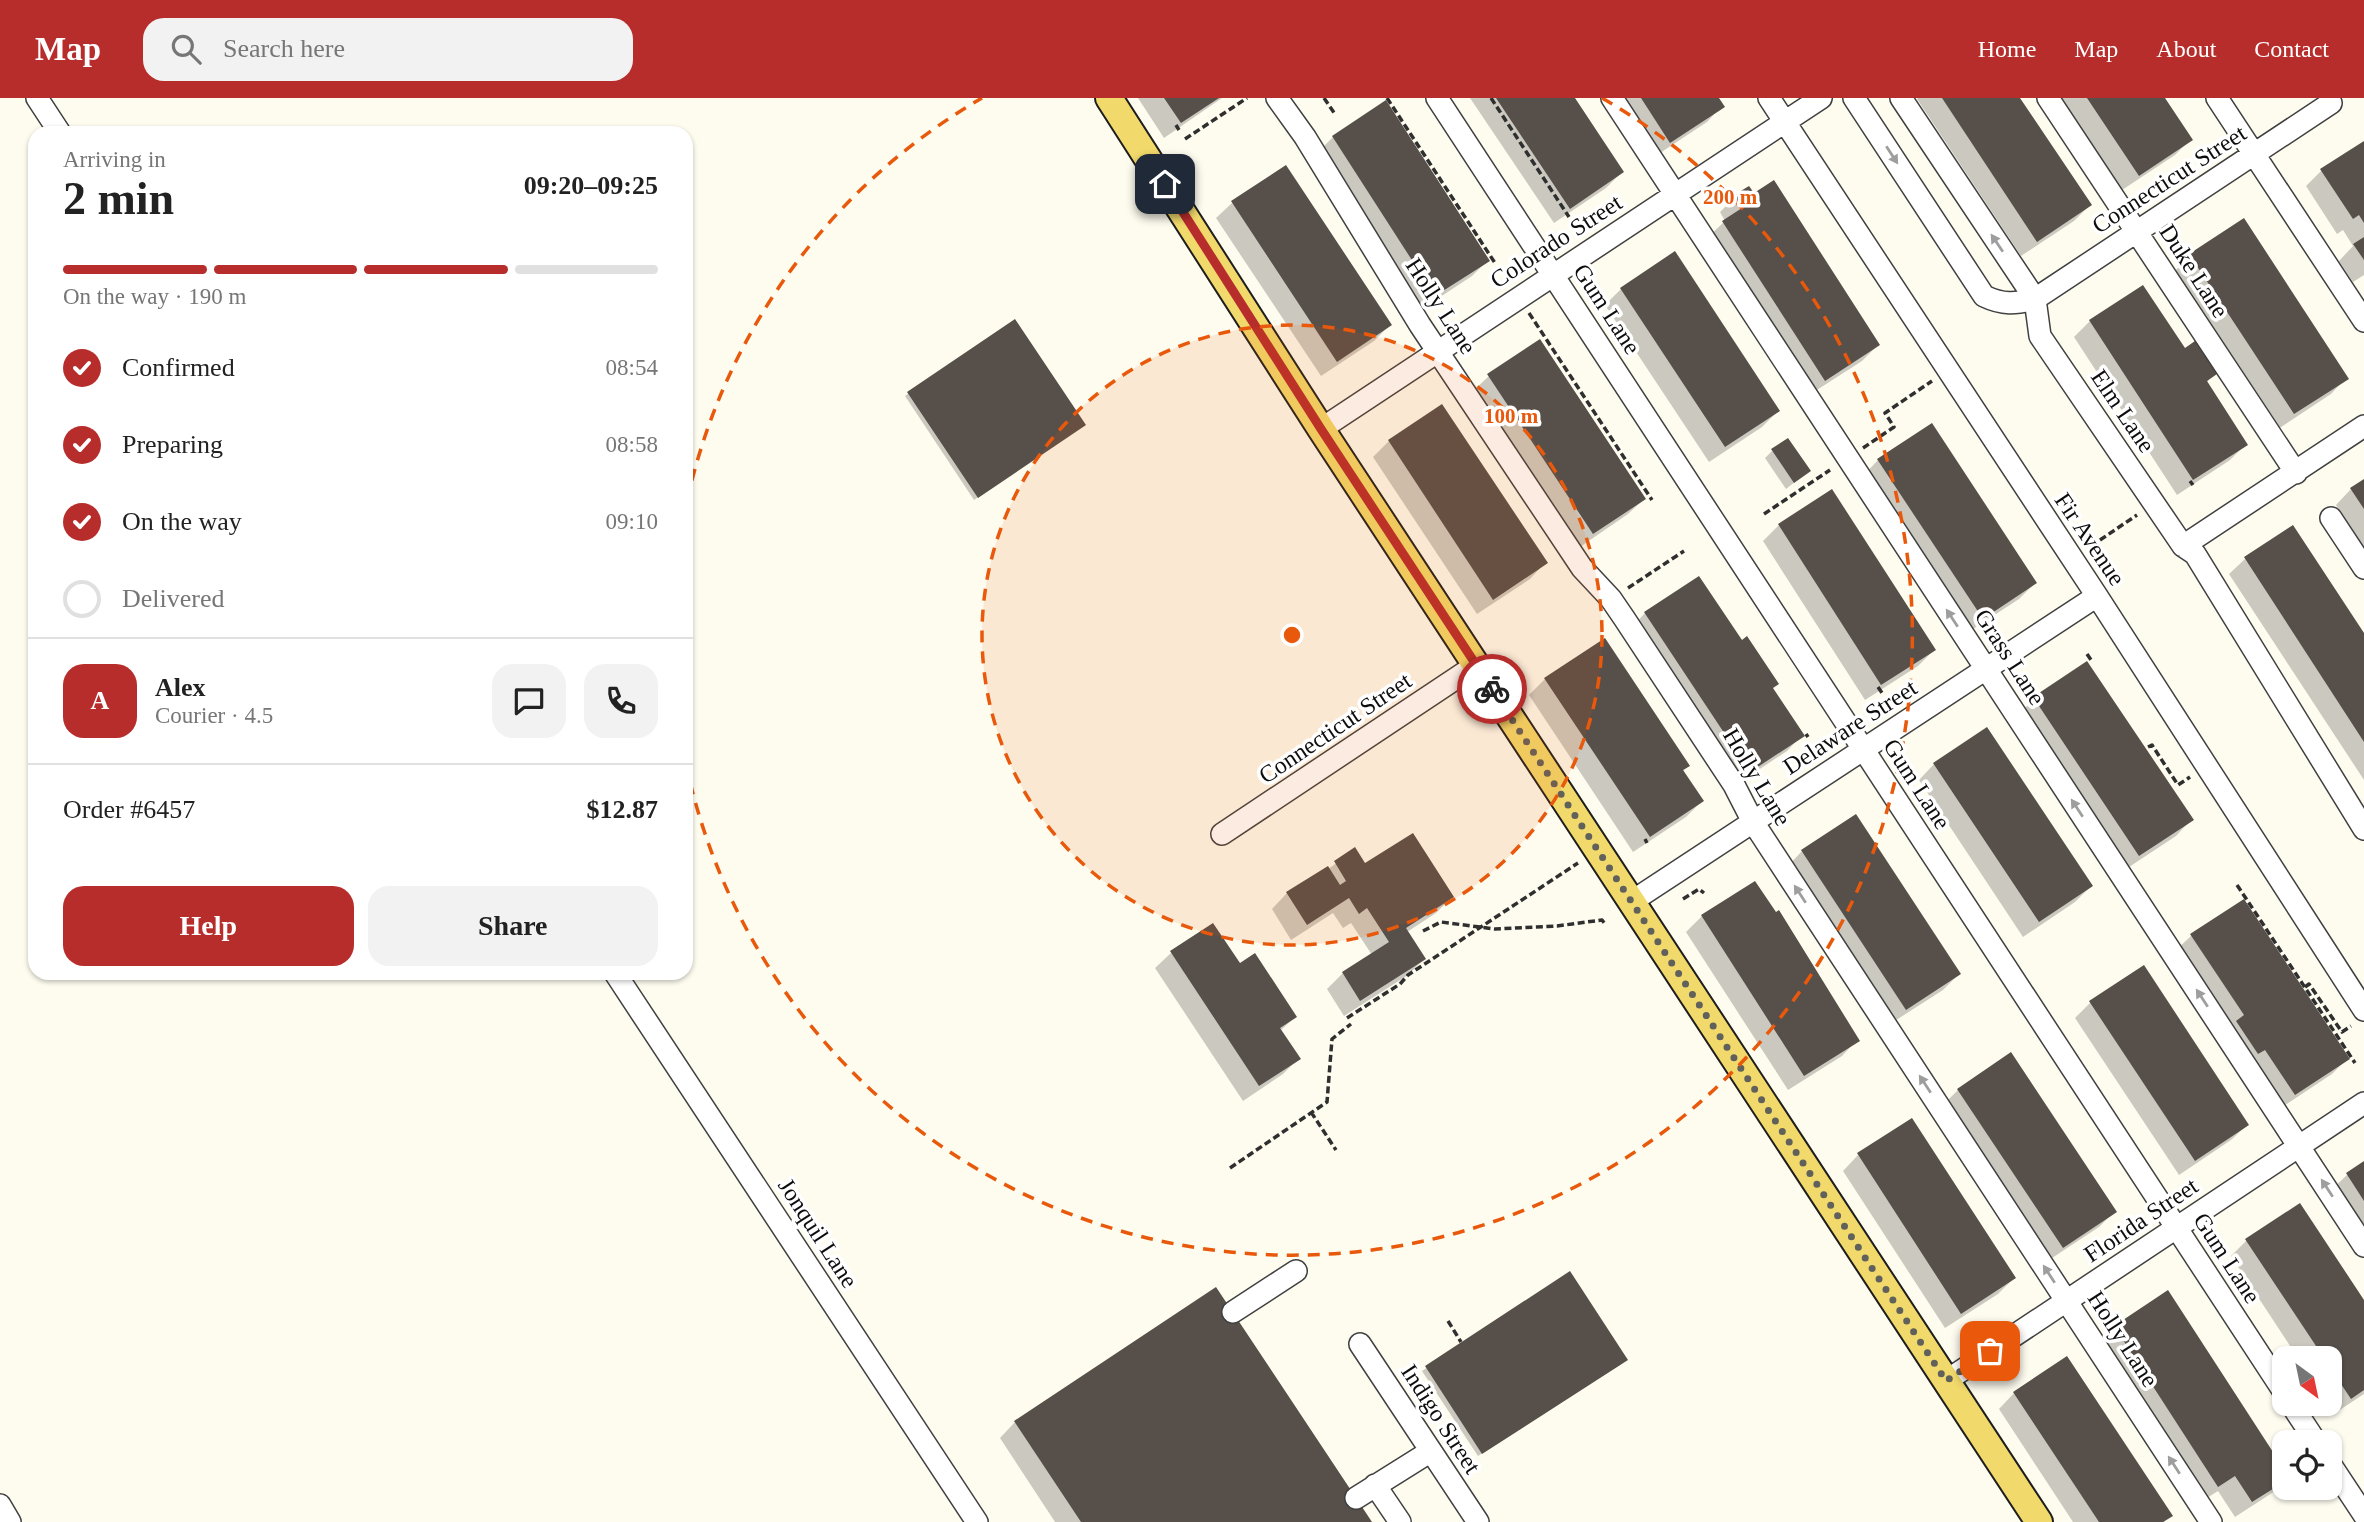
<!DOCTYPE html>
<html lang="en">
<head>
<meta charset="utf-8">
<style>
  :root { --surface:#fff; --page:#f2f2f2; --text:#222; --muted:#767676; --line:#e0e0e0; --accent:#b72d2b }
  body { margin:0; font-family:Georgia,serif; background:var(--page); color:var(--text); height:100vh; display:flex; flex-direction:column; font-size:26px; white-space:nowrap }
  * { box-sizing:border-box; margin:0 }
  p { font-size:23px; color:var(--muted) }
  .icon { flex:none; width:38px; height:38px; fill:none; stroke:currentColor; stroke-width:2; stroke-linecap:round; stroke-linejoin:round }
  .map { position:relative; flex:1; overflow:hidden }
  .sheet { position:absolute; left:28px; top:28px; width:665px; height:854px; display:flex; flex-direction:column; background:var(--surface); border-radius:21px; box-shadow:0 2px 5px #0004 }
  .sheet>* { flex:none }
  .needle { width:46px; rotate:147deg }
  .tools { position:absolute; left:2272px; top:1248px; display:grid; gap:14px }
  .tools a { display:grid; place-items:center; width:70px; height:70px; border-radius:14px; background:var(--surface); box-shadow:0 2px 5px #0004; font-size:35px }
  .pin { position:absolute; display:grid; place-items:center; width:60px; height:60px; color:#fff; margin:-30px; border-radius:14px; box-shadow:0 4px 10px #0006 }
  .courier { position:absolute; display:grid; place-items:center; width:70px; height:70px; margin:-35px; border:5px solid #b72d2b; border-radius:50%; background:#fff; color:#222; box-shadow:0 2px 9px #0007 }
  .headline em { font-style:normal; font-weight:700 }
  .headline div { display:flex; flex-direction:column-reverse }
  .headline { display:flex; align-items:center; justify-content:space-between; height:119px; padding:0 35px }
  h1 { font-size:46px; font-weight:700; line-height:52px }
  .bar { display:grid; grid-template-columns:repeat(4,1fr); gap:10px 7px; align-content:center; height:84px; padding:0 35px }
  .bar i { height:9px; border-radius:5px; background:var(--line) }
  .bar .active { background:var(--accent) }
  .bar p { grid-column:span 4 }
  .line { display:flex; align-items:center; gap:18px; padding:0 35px; border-top:2px solid var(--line) }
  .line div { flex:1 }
  .round { display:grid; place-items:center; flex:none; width:74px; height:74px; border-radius:21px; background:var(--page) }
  ol { padding:0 35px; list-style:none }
  li { display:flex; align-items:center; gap:21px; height:77px }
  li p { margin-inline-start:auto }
  li .icon { padding:7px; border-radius:50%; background:var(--accent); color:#fff; stroke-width:4 }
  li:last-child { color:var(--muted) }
  li i { width:38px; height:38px; border:4px solid var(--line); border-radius:50% }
  .action { display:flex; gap:14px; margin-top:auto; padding:14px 35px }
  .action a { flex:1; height:80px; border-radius:21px; background:var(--accent); color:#fff; font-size:28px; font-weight:700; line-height:80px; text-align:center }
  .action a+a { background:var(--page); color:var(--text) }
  header { display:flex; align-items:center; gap:42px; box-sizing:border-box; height:98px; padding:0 35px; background:var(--accent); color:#fff }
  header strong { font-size:33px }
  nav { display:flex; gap:38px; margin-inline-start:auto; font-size:24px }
  .search { width:490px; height:63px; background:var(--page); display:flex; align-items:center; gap:18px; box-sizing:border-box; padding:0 24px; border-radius:21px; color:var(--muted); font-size:26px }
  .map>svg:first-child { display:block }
</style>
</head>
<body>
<header>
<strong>Map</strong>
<div class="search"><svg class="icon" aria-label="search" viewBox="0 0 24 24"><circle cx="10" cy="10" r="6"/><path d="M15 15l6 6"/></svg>Search here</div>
<nav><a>Home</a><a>Map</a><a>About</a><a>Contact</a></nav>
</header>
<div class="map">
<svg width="2364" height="1424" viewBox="0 0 2364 1424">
  <rect width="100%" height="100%" fill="#fefcef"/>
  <path fill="#0003" d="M 1138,0 L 1222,0 L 1164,40 Z
    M 1470,0 L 1573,0 L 1622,74 L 1606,90 L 1554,125 Z
    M 1615,0 L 1717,0 L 1722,8 L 1707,24 L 1654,59 Z
    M 1918,0 L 2018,0 L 2090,107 L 2074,123 L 2021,158 L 1917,1 Z
    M 2061,0 L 2163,0 L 2191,41 L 2175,57 L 2122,92 Z
    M 1385,4 L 1487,163 L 1472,178 L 1419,213 L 1317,55 L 1333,39 Z
    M 2364,45 L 2364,177 L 2353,184 L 2339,163 L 2353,148 L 2343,132 L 2337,136 L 2306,88 L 2321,73 Z
    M 1735,99 L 1878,247 L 1862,263 L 1809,297 L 1707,140 L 1725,123 L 1720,114 Z
    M 1232,105 L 1390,227 L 1374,243 L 1321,278 L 1216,120 Z
    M 2190,157 L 2346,280 L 2331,296 L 2278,331 L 2175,173 Z
    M 1621,191 L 1778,313 L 1762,329 L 1709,364 L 1605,207 Z
    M 2090,223 L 2184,253 L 2214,276 L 2206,285 L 2246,346 L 2230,362 L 2177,397 L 2074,239 Z
    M 1014,224 L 1080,330 L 974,402 L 905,298 Z
    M 1489,278 L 1644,401 L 1628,416 L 1577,451 L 1473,293 Z
    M 1389,343 L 1545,465 L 1530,481 L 1477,516 L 1373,359 Z
    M 1772,353 L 1809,373 L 1786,391 L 1765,360 Z
    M 1878,362 L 2035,485 L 2019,501 L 1967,535 L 1863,378 Z
    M 2364,383 L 2364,450 L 2336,407 L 2351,391 Z
    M 1779,427 L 1934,552 L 1918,568 L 1865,602 L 1763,443 Z
    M 2292,429 L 2364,538 L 2364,682 L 2229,476 L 2245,461 Z
    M 1645,515 L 1771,591 L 1802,637 L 1787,653 L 1734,688 L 1630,531 Z
    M 1604,542 L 1688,668 L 1682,674 L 1702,703 L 1686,719 L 1633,754 L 1529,597 L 1545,581 Z
    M 2035,600 L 2191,722 L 2176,738 L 2123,773 L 2019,616 Z
    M 1934,666 L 2091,788 L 2075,804 L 2023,839 L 1919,682 Z
    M 1355,752 L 1365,768 L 1452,799 L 1436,815 L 1407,834 L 1424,861 L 1408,877 L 1344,918 L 1327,891 L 1343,875 L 1372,857 L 1351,825 L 1343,830 L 1333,815 L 1291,842 L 1272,811 L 1287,795 L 1328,771 Z
    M 1802,753 L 1959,876 L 1943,892 L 1890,926 L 1787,769 Z
    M 2243,803 L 2348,960 L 2332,976 L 2279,1011 L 2175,853 L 2191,838 Z
    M 1702,818 L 1857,942 L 1842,958 L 1788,992 L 1686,834 Z
    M 1171,855 L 1239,867 L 1295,919 L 1280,933 L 1299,960 L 1283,976 L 1243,1003 L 1155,870 Z
    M 2091,904 L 2247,1027 L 2231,1042 L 2179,1077 L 2075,920 Z
    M 1958,992 L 2115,1113 L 2099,1129 L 2046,1164 L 1942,1008 Z
    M 1858,1057 L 2014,1180 L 1998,1196 L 1945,1230 L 1843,1073 Z
    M 2364,1065 L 2364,1142 L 2331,1092 L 2347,1077 Z
    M 2247,1142 L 2364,1206 L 2364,1296 L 2335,1315 L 2329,1306 L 2329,1260 L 2298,1260 L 2231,1158 Z
    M 1569,1176 L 1622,1265 L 1478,1358 L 1422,1273 Z
    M 2115,1229 L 2284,1383 L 2272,1395 L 2235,1419 L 2218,1393 L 2202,1403 L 2099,1245 Z
    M 2014,1295 L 2171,1417 L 2164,1424 L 2073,1424 L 1999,1311 Z
    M 1015,1324 L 1370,1424 L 1055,1424 L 1000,1340 Z"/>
  <path fill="#564f4a" d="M 1164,0 L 1219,0 L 1181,25 Z
    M 1496,0 L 1575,0 L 1624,74 L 1570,111 Z
    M 1641,0 L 1719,0 L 1725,9 L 1670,45 Z
    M 1942,0 L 2020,0 L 2092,107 L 2037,144 Z
    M 2087,0 L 2165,0 L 2193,42 L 2139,78 Z
    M 1386,2 L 1490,163 L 1435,198 L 1332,38 Z
    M 2364,43 L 2364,125 L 2359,117 L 2353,121 L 2320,71 Z
    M 1286,67 L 1392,227 L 1337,264 L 1231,103 Z
    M 1774,82 L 1880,247 L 1825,283 L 1722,123 L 1742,110 L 1734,97 L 1749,88 L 1754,95 Z
    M 2244,120 L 2349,281 L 2294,316 L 2189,156 Z
    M 2364,139 L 2364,162 L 2353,146 Z
    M 1675,153 L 1780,313 L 1725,349 L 1620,190 Z
    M 2143,187 L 2185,250 L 2195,243 L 2217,276 L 2207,283 L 2248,347 L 2193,382 L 2089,222 Z
    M 1015,221 L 1086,327 L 978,400 L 907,294 Z
    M 1540,241 L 1646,401 L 1593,436 L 1487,276 Z
    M 1442,306 L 1548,465 L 1493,502 L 1388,342 Z
    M 1932,325 L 2037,485 L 1983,521 L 1877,361 Z
    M 1788,340 L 1811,373 L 1794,385 L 1771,351 Z
    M 2364,381 L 2364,411 L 2350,390 Z
    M 1832,391 L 1936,552 L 1881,587 L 1778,426 Z
    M 2293,427 L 2364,535 L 2364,644 L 2244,459 Z
    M 1699,478 L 1742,542 L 1747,538 L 1779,586 L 1773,590 L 1805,638 L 1750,674 L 1644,514 Z
    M 1605,540 L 1690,668 L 1683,672 L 1704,703 L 1650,739 L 1544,580 Z
    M 2087,563 L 2194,722 L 2139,758 L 2033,599 Z
    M 1987,629 L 2093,788 L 2039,824 L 1933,665 Z
    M 1856,716 L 1961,876 L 1906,912 L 1801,752 Z
    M 1413,735 L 1454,799 L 1406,830 L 1426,861 L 1360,903 L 1342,874 L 1389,844 L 1367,810 L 1359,816 L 1349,800 L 1307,827 L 1286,794 L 1328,768 L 1340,787 L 1346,783 L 1334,763 L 1355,749 L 1365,765 Z
    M 1755,783 L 1776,814 L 1779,812 L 1860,943 L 1804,978 L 1701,817 Z
    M 2244,801 L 2350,961 L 2295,997 L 2265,952 L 2258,956 L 2236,923 L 2244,917 L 2190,836 Z
    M 1213,825 L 1240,865 L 1255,855 L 1297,919 L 1280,930 L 1301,961 L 1259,988 L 1170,853 Z
    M 2144,867 L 2249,1027 L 2195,1063 L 2089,903 Z
    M 2011,954 L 2117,1114 L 2063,1150 L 1957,991 Z
    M 1912,1020 L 2016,1180 L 1961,1216 L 1857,1055 Z
    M 2364,1063 L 2364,1103 L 2346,1075 Z
    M 2300,1105 L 2364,1202 L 2364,1292 L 2351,1301 L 2329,1268 L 2329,1260 L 2324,1260 L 2245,1141 Z
    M 1570,1173 L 1628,1262 L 1482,1356 L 1425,1268 Z
    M 1216,1189 L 1372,1424 L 1081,1424 L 1014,1323 Z
    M 2168,1192 L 2284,1371 L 2284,1384 L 2252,1404 L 2235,1378 L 2218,1389 L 2114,1228 Z
    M 2067,1258 L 2173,1418 L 2163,1424 L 2099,1424 L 2013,1294 Z"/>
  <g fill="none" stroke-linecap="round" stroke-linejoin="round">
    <defs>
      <path id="minor" d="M 37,0 L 60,35
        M 1277,0 L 1305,39 L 1420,227 L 1582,470 L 1611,501 L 1624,520 L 1734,687 L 1753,724 L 2211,1424
        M 1437,0 L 2284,1294
        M 1612,0 L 2364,1148
        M 1769,0 L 2097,498 L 2364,912
        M 1854,0 L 1984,198 C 2003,207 2015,206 2035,201 L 2331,5
        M 1901,0 L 2035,201 L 2040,238 L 2183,448 L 2195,456 L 2364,731
        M 2048,0 L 2296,375
        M 2217,0 L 2364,223
        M 1321,331 L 1821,0
        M 2331,420 L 2364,470
        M 2183,448 L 2364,328
        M 1222,736 L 1476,567
        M 1631,804 L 2097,498
        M 615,875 L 977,1424
        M 1233,1214 L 1296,1173
        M 1360,1246 L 1478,1424
        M 1946,1283 L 2364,1005
        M 2291,1306 L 2316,1344
        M 2329,1364 L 2364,1417
        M 1375,1387 L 1400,1424
        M 1356,1400 L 1431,1353
        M 0,1407 L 10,1424"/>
      <path id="major" d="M 1109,0 L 1321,331 L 2039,1424"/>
    </defs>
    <use href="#minor" stroke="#404040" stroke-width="24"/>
    <use href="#major" stroke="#1e1e1e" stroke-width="30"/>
    <path stroke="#2f2f2f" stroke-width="3.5" stroke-dasharray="7 3.5" stroke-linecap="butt" d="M 1324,0 L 1335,16
      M 1387,0 L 1495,165
      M 1491,0 L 1569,119
      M 1176,27 L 1179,32
      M 1185,41 L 1247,0
      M 1529,215 L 1652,402
      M 1863,350 L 1894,329 L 1885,315 L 1932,283
      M 2190,383 L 2193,387
      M 1764,416 L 1830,372
      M 2100,442 L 2137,417
      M 1628,490 L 1684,453
      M 2087,556 L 2091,562
      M 1878,589 L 1882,595
      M 1806,636 L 1808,639
      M 2148,649 L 2152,647 L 2178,687 L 2190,679
      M 1645,741 L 1647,745
      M 2237,787 L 2355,965
      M 1683,801 L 1699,791 L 1704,795
      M 1423,833 L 1441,824 L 1495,831 L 1557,828 L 1602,822 L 1605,826
      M 2305,889 L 2309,886 L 2342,934 L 2351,928
      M 1347,920 L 1400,886 L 1408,877 L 1578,765
      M 1311,1014 L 1336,1052
      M 1230,1070 L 1327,1004 L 1332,941 L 1351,926
      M 1448,1223 L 1461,1244"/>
    <use href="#minor" stroke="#fff" stroke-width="21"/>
    <use href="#major" stroke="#f2d96b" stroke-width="26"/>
  </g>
  <defs><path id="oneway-solid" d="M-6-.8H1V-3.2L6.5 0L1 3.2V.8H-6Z" transform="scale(1.75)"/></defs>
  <g fill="#9e9e9e">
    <use href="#oneway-solid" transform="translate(1892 57) rotate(57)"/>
    <use href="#oneway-solid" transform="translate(1997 145) rotate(-124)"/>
    <use href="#oneway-solid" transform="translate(1952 520) rotate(-123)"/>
    <use href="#oneway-solid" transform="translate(2077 710) rotate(-123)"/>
    <use href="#oneway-solid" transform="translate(1800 796) rotate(-123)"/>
    <use href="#oneway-solid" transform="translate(2202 900) rotate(-123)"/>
    <use href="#oneway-solid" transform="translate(1925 986) rotate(-123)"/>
    <use href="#oneway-solid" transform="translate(2327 1090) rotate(-123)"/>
    <use href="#oneway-solid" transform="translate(2049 1176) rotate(-123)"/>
    <use href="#oneway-solid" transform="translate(2174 1367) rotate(-123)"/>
  </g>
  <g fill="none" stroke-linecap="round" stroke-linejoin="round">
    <path stroke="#61615c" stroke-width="7" stroke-dasharray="0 12.6" d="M 1492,591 L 1946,1283 L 1990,1253"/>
    <path stroke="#b72d2b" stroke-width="9" d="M 1165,86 L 1321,331 L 1492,591"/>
  </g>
  <circle cx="1292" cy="537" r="310" fill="#e8590c" fill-opacity=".12"/>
  <g fill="none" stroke="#e8590c" stroke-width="3.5" stroke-dasharray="12 9">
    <circle cx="1292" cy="537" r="310"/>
    <path d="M687 403A620 620 0 0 1 982 0M1602 0A620 620 0 1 1 687 671"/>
  </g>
  <g text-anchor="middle" stroke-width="7" stroke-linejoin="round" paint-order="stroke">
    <g font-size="24" fill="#0d0d0d" stroke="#fff">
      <text transform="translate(2169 81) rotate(-33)" y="8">Connecticut Street</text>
      <text transform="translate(1556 143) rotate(-33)" y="8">Colorado Street</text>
      <text transform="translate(2194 173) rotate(57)" y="8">Duke Lane</text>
      <text transform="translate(1441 208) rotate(57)" y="8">Holly Lane</text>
      <text transform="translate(1607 211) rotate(57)" y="8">Gum Lane</text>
      <text transform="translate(2123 313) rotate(56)" y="8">Elm Lane</text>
      <text transform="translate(2090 441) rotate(56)" y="8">Fir Avenue</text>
      <text transform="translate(2010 559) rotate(57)" y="8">Grass Lane</text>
      <text transform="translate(1850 629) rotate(-33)" y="8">Delaware Street</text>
      <text transform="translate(1335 630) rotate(-34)" y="8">Connecticut Street</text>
      <text transform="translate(1757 679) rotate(59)" y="8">Holly Lane</text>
      <text transform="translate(1917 686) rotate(57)" y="8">Gum Lane</text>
      <text transform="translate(2141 1122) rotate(-34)" y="8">Florida Street</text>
      <text transform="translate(818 1135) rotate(57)" y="8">Jonquil Lane</text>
      <text transform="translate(2227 1160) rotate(57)" y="8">Gum Lane</text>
      <text transform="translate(2123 1241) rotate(57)" y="8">Holly Lane</text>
      <text transform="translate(1441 1321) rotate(57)" y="8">Indigo Street</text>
    </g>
  </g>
  <circle cx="1292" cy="537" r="10" fill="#e8590c" stroke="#fff" stroke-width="3.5"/>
  <g font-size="21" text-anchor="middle" font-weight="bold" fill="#e8590c" stroke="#fff" stroke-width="7" stroke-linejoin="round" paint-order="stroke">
    <text x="1730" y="106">200 m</text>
    <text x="1511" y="325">100 m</text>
  </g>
</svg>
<div class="tools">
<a><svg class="needle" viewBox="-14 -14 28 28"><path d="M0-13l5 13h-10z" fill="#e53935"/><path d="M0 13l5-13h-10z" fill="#767676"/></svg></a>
<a><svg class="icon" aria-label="locate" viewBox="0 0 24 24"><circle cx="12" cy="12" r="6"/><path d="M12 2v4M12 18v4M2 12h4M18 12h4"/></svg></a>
</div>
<div class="pin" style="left:1990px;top:1253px;background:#ea580c"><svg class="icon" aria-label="bag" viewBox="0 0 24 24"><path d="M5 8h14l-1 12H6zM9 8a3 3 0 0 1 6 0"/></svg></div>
<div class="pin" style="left:1165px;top:86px;background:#1f2937"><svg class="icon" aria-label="home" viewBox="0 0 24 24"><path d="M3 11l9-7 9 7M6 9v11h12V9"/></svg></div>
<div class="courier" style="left:1492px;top:591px"><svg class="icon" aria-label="bike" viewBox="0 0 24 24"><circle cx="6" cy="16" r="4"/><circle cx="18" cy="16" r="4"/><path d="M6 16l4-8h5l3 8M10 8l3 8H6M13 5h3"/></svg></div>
<section class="sheet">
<div class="headline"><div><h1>2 min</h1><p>Arriving in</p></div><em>09:20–09:25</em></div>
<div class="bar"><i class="active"></i><i class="active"></i><i class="active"></i><i></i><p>On the way · 190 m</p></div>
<ol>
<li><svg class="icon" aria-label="check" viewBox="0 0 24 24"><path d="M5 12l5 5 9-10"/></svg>Confirmed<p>08:54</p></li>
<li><svg class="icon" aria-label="check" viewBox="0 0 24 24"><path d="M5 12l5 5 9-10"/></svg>Preparing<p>08:58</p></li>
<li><svg class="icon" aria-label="check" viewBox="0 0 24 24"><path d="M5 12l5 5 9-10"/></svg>On the way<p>09:10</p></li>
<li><i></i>Delivered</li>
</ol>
<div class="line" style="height:126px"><b class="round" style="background:var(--accent);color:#fff">A</b><div><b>Alex</b><p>Courier · 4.5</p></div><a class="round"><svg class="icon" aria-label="chat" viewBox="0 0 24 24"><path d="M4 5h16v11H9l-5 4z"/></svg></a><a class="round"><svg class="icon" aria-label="phone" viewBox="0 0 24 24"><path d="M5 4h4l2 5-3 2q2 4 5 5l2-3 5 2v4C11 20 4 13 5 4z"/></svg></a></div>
<div class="line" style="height:91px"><div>Order #6457</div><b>$12.87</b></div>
<div class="action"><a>Help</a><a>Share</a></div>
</section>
</div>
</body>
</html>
